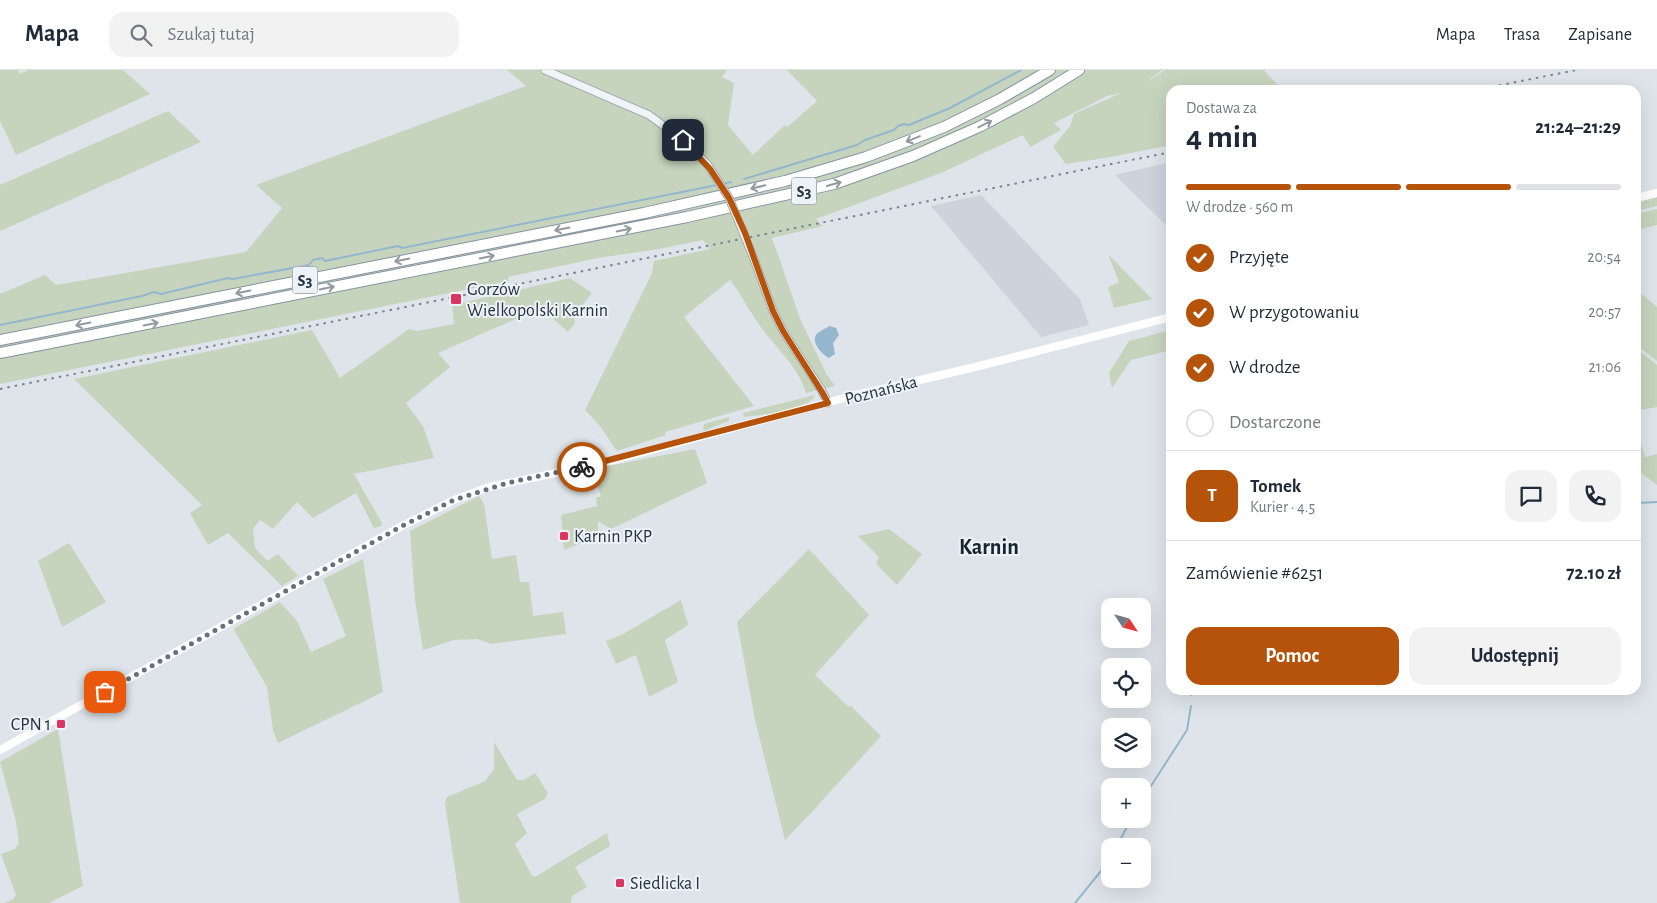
<!DOCTYPE html>
<html lang="pl">
<head>
<meta charset="utf-8">
<style>
  :root { --surface:#fff; --page:#f2f2f3; --text:#1f2937; --muted:#747a83; --line:#e0e1e3; --accent:#b45309 }
  body { margin:0; font-family:"Alegreya Sans",sans-serif; background:var(--page); color:var(--text); height:100vh; display:flex; flex-direction:column; font-size:19px; white-space:nowrap }
  * { box-sizing:border-box; margin:0 }
  p { font-size:16px; color:var(--muted) }
  .icon { flex:none; width:28px; height:28px; fill:none; stroke:currentColor; stroke-width:2; stroke-linecap:round; stroke-linejoin:round }
  .map { position:relative; flex:1; overflow:hidden }
  .details { position:absolute; left:1166px; top:15px; width:475px; height:610px; display:flex; flex-direction:column; background:var(--surface); border-radius:15px; box-shadow:0 5px 20px #0002 }
  .details>* { flex:none }
  .needle { width:32px; rotate:126deg }
  .tools { position:absolute; left:1101px; top:528px; display:grid; gap:10px }
  .tools a { display:grid; place-items:center; width:50px; height:50px; border-radius:10px; background:var(--surface); box-shadow:0 5px 20px #0002; font-size:25px }
  .pin { position:absolute; display:grid; place-items:center; width:42px; height:42px; color:#fff; margin:-21px; border-radius:10px; box-shadow:0 2px 8px #0006 }
  .courier { position:absolute; display:grid; place-items:center; width:50px; height:50px; margin:-25px; border:4px solid #b45309; border-radius:50%; background:#fff; color:#222; box-shadow:0 1px 6px #0007 }
  .summary em { font-style:normal; font-weight:600 }
  .summary div { display:flex; flex-direction:column-reverse }
  .summary { display:flex; align-items:center; justify-content:space-between; height:85px; padding:0 20px }
  h1 { font-size:32px; font-weight:600; line-height:38px }
  .bar { display:grid; grid-template-columns:repeat(4,1fr); gap:8px 5px; align-content:center; height:60px; padding:0 20px }
  .bar i { height:6px; border-radius:4px; background:var(--line) }
  .bar .active { background:var(--accent) }
  .bar p { grid-column:span 4 }
  .line { display:flex; align-items:center; gap:12px; padding:0 20px; border-top:1px solid var(--line) }
  .line div { flex:1 }
  .round { display:grid; place-items:center; flex:none; width:52px; height:52px; border-radius:15px; background:var(--page) }
  ol { padding:0 20px; list-style:none }
  li { display:flex; align-items:center; gap:15px; height:55px }
  li p { margin-inline-start:auto }
  li .icon { padding:5px; border-radius:50%; background:var(--accent); color:#fff; stroke-width:4 }
  li:last-child { color:var(--muted) }
  li i { width:28px; height:28px; border:2px solid var(--line); border-radius:50% }
  .button { display:flex; gap:10px; margin-top:auto; padding:10px 20px }
  .button a { flex:1; height:58px; border-radius:15px; background:var(--accent); color:#fff; font-size:20px; font-weight:600; line-height:58px; text-align:center }
  .button a+a { background:var(--page); color:var(--text) }
  header { display:flex; align-items:center; gap:30px; box-sizing:border-box; height:70px; padding:0 25px; background:var(--surface); border-bottom:1px solid var(--line) }
  header strong { font-size:24px }
  nav { display:flex; gap:28px; margin-inline-start:auto; font-size:18px }
  .search { width:350px; height:45px; background:var(--page); display:flex; align-items:center; gap:12px; box-sizing:border-box; padding:0 18px; border-radius:15px; color:var(--muted); font-size:19px }
  .map>svg:first-child { display:block }
</style>
</head>
<body>
<header>
<strong>Mapa</strong>
<div class="search"><svg class="icon" aria-label="search" viewBox="0 0 24 24"><circle cx="10" cy="10" r="6"/><path d="M15 15l6 6"/></svg>Szukaj tutaj</div>
<nav><a>Mapa</a><a>Trasa</a><a>Zapisane</a></nav>
</header>
<div class="map">
<svg width="1657" height="833" viewBox="0 0 1657 833">
  <rect width="100%" height="100%" fill="#dee4e9"/>
  <path fill="#ccd3db" d="M 1171,92 L 1171,160 L 1115,105 Z
    M 981,125 L 1080,229 L 1089,255 L 1041,267 L 931,136 Z"/>
  <path fill="#c6d4be" d="M 0,0 L 18,0 L 20,4 L 28,0 L 123,0 L 150,24 L 16,85 L 0,51 Z
    M 507,0 L 727,0 L 722,7 L 734,13 L 728,55 L 753,85 L 785,55 L 787,57 L 817,31 L 787,0 L 1162,0 L 1144,14 L 1165,0 L 1264,0 L 1282,20 L 1171,20 L 1171,75 L 1111,87 L 1066,94 L 1053,77 L 1070,56 L 1074,44 L 1121,23 L 1107,26 L 1054,53 L 1061,60 L 1030,77 L 1023,65 L 941,103 L 816,149 L 823,156 L 772,168 L 801,251 L 827,305 L 835,316 L 806,323 C 799,299 782,284 767,265 C 753,248 743,227 730,210 L 684,247 L 754,336 L 665,362 L 666,365 L 617,381 L 600,356 L 585,340 L 652,203 L 654,191 L 710,179 L 703,170 L 659,179 L 598,188 L 508,207 L 509,211 L 0,314 L 0,224 L 45,205 L 56,215 L 246,182 L 282,138 L 256,115 L 526,16 Z
    M 168,41 L 201,72 L 0,161 L 0,115 Z
    M 1657,127 L 1657,136 L 1636,141 L 1636,133 Z
    M 1657,139 L 1657,155 L 1636,160 L 1636,144 Z
    M 1108,184 L 1152,229 L 1114,238 L 1108,217 L 1119,212 Z
    M 570,208 L 592,223 L 574,246 L 575,253 L 568,262 L 541,238 L 438,283 L 450,297 L 406,333 L 423,356 L 434,388 L 354,404 L 382,453 L 381,456 L 374,458 L 356,423 L 313,448 L 297,432 L 273,459 L 260,450 L 253,459 L 255,478 L 267,491 L 278,484 L 298,506 L 282,516 L 228,463 L 208,475 L 190,443 L 202,435 L 74,309 L 312,260 L 340,308 L 409,259 L 417,261 L 454,254 L 452,235 Z
    M 1640,223 L 1657,237 L 1657,291 L 1636,275 L 1636,228 Z
    M 1171,260 L 1171,280 L 1131,290 L 1112,318 L 1109,303 L 1129,271 Z
    M 1636,278 L 1657,295 L 1657,337 L 1636,341 Z
    M 815,325 C 808,341 761,345 744,347 L 743,343 Z
    M 729,347 L 729,351 L 703,361 L 704,354 Z
    M 1636,353 L 1645,387 L 1657,384 L 1657,415 L 1636,399 Z
    M 695,379 L 707,413 L 611,459 L 598,451 L 598,466 L 564,480 L 561,445 L 597,436 L 596,427 L 601,427 L 593,399 Z
    M 479,426 L 484,434 L 492,489 L 516,485 L 520,512 L 529,512 L 533,546 L 563,542 L 566,564 L 491,574 L 477,569 L 454,570 L 423,580 L 415,530 L 410,461 Z
    M 889,459 L 922,484 L 897,515 L 876,494 L 879,487 L 858,466 Z
    M 69,473 L 106,532 L 62,557 L 38,491 Z
    M 809,479 L 869,545 L 815,605 L 849,637 L 851,636 L 881,666 L 811,743 L 785,770 L 755,650 L 737,552 Z
    M 363,489 L 383,622 L 278,673 L 273,660 L 267,617 L 234,560 L 235,558 L 280,532 L 297,551 L 311,582 L 346,566 L 323,509 Z
    M 681,530 L 688,555 L 665,570 L 678,612 L 649,627 L 636,585 L 616,594 L 606,571 L 623,564 Z
    M 58,659 L 83,816 L 49,833 L 4,833 L 13,829 L 16,825 L 1,784 L 15,779 L 19,773 L 16,751 L 0,692 Z
    M 494,672 L 517,710 L 524,710 L 535,703 L 548,723 L 545,729 L 517,744 L 527,763 L 515,774 L 532,806 L 535,807 L 607,763 L 610,776 L 575,797 L 587,817 L 572,826 L 571,833 L 460,833 L 445,733 L 447,727 L 485,711 L 494,699 Z"/>
  <path fill="#95b7cd" d="M 830,256 L 836,258 L 839,265 L 833,273 L 835,284 L 829,288 C 823,285 811,273 816,265 C 819,261 826,258 830,256 Z"/>
  <g fill="none" stroke-linecap="round" stroke-linejoin="round">
    <path stroke="#95b7cd" stroke-width="2" d="M 744,109 L 857,75 L 865,70 L 894,60 L 898,56 L 904,54 L 909,55 L 950,38 L 1021,0
      M 722,114 L 731,112
      M 0,255 L 142,226 L 154,222 L 161,224 L 228,208 L 233,209 L 309,195 L 313,190 L 322,188 L 325,191 L 398,176 L 402,178 L 717,115
      M 1636,433 L 1657,432
      M 1189,620 L 1191,625
      M 1142,730 L 1187,660 L 1191,636
      M 1117,776 L 1131,749
      M 1075,833 L 1110,790"/>
    <defs>
      <path id="tertiary" d="M 545,0 L 649,45 L 683,70 L 707,94
        M 754,189 L 773,241 L 783,261 L 822,321 L 828,333"/>
      <path id="motorway" d="M 0,270 L 644,143 L 785,111 L 866,87 L 944,57 L 1000,29 L 1050,0
        M 0,283 L 687,147 L 834,114 L 913,86 L 981,56 L 1034,28 L 1079,0"/>
    </defs>
    <use href="#tertiary" stroke="#a3abb4" stroke-width="9"/>
    <use href="#motorway" stroke="#8493a1" stroke-width="12"/>
    <use href="#tertiary" stroke="#f1f4f7" stroke-width="7"/>
    <path stroke="#fff" stroke-width="8" d="M 1636,128 L 1657,123
      M 0,680 L 402,456 L 454,430 L 489,417 L 599,394 L 852,326 L 971,298 L 1171,247"/>
    <use href="#motorway" stroke="#fff" stroke-width="10"/>
    <path stroke="#768594" stroke-width="2" stroke-dasharray="2.5 5" stroke-linecap="butt" d="M 1477,20 L 1576,0
      M 0,319 L 1171,82"/>
    <defs>
      <path id="tertiary-bridge" d="M 707,94 L 729,128 L 754,189"/>
    </defs>
    <use href="#tertiary-bridge" stroke="#a3abb4" stroke-width="9" stroke-linecap="butt"/>
    <use href="#tertiary-bridge" stroke="#f1f4f7" stroke-width="7"/>
  </g>
  <defs><path id="oneway-shaft" d="M-6 0H5M1.5-3L5.5 0L1.5 3" fill="none" stroke-width="1.6" stroke-linecap="round" stroke-linejoin="round" transform="scale(1.25)"/></defs>
  <g stroke="#9299a0">
    <use href="#oneway-shaft" transform="translate(985 54) rotate(-27)"/>
    <use href="#oneway-shaft" transform="translate(913 69) rotate(158)"/>
    <use href="#oneway-shaft" transform="translate(834 114) rotate(-16)"/>
    <use href="#oneway-shaft" transform="translate(758 117) rotate(167)"/>
    <use href="#oneway-shaft" transform="translate(562 159) rotate(169)"/>
    <use href="#oneway-shaft" transform="translate(624 160) rotate(-11)"/>
    <use href="#oneway-shaft" transform="translate(487 187) rotate(-11)"/>
    <use href="#oneway-shaft" transform="translate(402 190) rotate(169)"/>
    <use href="#oneway-shaft" transform="translate(327 218) rotate(-11)"/>
    <use href="#oneway-shaft" transform="translate(243 222) rotate(169)"/>
    <use href="#oneway-shaft" transform="translate(83 254) rotate(169)"/>
    <use href="#oneway-shaft" transform="translate(151 254) rotate(-11)"/>
  </g>
  <g fill="none" stroke-linecap="round" stroke-linejoin="round">
    <path stroke="#66717c" stroke-width="5" stroke-dasharray="0 9" d="M 105,622 L 402,456 L 454,430 L 507,413 L 582,397"/>
    <path stroke="#b45309" stroke-width="6" d="M 582,397 L 828,333 L 822,322 L 783,261 L 773,241 L 745,163 L 729,128 L 710,99 L 683,70"/>
  </g>
  <g fill="#dc3561" stroke="#edf2f7" stroke-width="2">
    <rect x="450" y="223" width="12" height="12" rx="2.5"/>
    <rect x="559" y="461" width="10" height="10" rx="2.5"/>
    <rect x="56" y="649" width="10" height="10" rx="2.5"/>
    <rect x="615" y="808" width="10" height="10" rx="2.5"/>
  </g>
  <g text-anchor="middle" stroke-width="4" stroke-linejoin="round" paint-order="stroke">
    <g fill="#edf2f7" stroke="#616c78" stroke-width="1">
      <rect x="791.5" y="107.5" width="25" height="27" rx="4"/>
      <rect x="292.5" y="196.5" width="25" height="27" rx="4"/>
    </g>
    <g font-size="16" font-weight="bold" fill="#253342">
      <text x="804" y="127">S3</text>
      <text x="305" y="216">S3</text>
    </g>
    <g font-size="18" fill="#253342" stroke="#edf2f7" text-anchor="start">
      <text x="467" y="225">Gorzów<tspan x="467" dy="21">Wielkopolski Karnin</tspan></text>
      <text x="574" y="472">Karnin PKP</text>
      <text x="51" y="660" text-anchor="end">CPN 1</text>
      <text x="630" y="819">Siedlicka I</text>
    </g>
    <g font-size="18" fill="#253342" stroke="#edf2f7">
      <text transform="translate(881 320) rotate(-14)" y="6">Poznańska</text>
    </g>
    <g font-size="22" font-weight="bold" fill="#182432" stroke="#edf2f7">
      <text x="989" y="484">Karnin</text>
    </g>
  </g>
</svg>
<div class="tools">
<a><svg class="needle" viewBox="-14 -14 28 28"><path d="M0-13l5 13h-10z" fill="#e53935"/><path d="M0 13l5-13h-10z" fill="#747a83"/></svg></a>
<a><svg class="icon" aria-label="locate" viewBox="0 0 24 24"><circle cx="12" cy="12" r="6"/><path d="M12 2v4M12 18v4M2 12h4M18 12h4"/></svg></a>
<a><svg class="icon" aria-label="layers" viewBox="0 0 24 24"><path d="M12 4l9 5-9 5-9-5zM3 14l9 5 9-5"/></svg></a>
<a>+</a>
<a>−</a>
</div>
<div class="pin" style="left:105px;top:622px;background:#ea580c"><svg class="icon" aria-label="bag" viewBox="0 0 24 24"><path d="M5 8h14l-1 12H6zM9 8a3 3 0 0 1 6 0"/></svg></div>
<div class="pin" style="left:683px;top:70px;background:#1f2937"><svg class="icon" aria-label="home" viewBox="0 0 24 24"><path d="M3 11l9-7 9 7M6 9v11h12V9"/></svg></div>
<div class="courier" style="left:582px;top:397px"><svg class="icon" aria-label="bike" viewBox="0 0 24 24"><circle cx="6" cy="16" r="4"/><circle cx="18" cy="16" r="4"/><path d="M6 16l4-8h5l3 8M10 8l3 8H6M13 5h3"/></svg></div>
<section class="details">
<div class="summary"><div><h1>4 min</h1><p>Dostawa za</p></div><em>21:24–21:29</em></div>
<div class="bar"><i class="active"></i><i class="active"></i><i class="active"></i><i></i><p>W drodze · 560 m</p></div>
<ol>
<li><svg class="icon" aria-label="check" viewBox="0 0 24 24"><path d="M5 12l5 5 9-10"/></svg>Przyjęte<p>20:54</p></li>
<li><svg class="icon" aria-label="check" viewBox="0 0 24 24"><path d="M5 12l5 5 9-10"/></svg>W przygotowaniu<p>20:57</p></li>
<li><svg class="icon" aria-label="check" viewBox="0 0 24 24"><path d="M5 12l5 5 9-10"/></svg>W drodze<p>21:06</p></li>
<li><i></i>Dostarczone</li>
</ol>
<div class="line" style="height:90px"><b class="round" style="background:var(--accent);color:#fff">T</b><div><b>Tomek</b><p>Kurier · 4.5</p></div><a class="round"><svg class="icon" aria-label="chat" viewBox="0 0 24 24"><path d="M4 5h16v11H9l-5 4z"/></svg></a><a class="round"><svg class="icon" aria-label="phone" viewBox="0 0 24 24"><path d="M5 4h4l2 5-3 2q2 4 5 5l2-3 5 2v4C11 20 4 13 5 4z"/></svg></a></div>
<div class="line" style="height:65px"><div>Zamówienie #6251</div><b>72.10 zł</b></div>
<div class="button"><a>Pomoc</a><a>Udostępnij</a></div>
</section>
</div>
</body>
</html>
